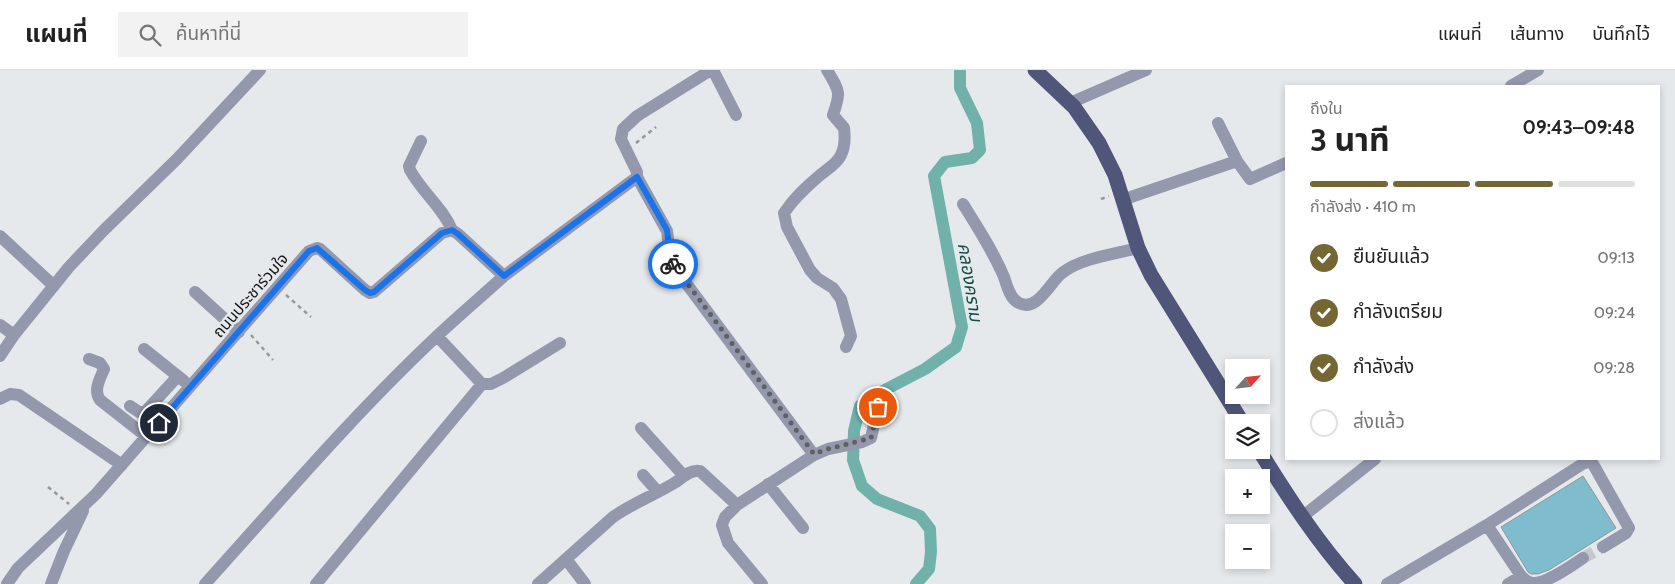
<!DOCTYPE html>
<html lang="th">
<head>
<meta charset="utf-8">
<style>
  :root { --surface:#fff; --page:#f2f2f2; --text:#222; --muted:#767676; --line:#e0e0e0; --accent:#746734 }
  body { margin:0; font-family:Cabin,"Noto Sans Thai",sans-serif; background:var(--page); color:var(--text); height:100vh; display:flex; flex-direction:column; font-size:19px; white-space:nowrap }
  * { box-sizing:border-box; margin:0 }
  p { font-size:16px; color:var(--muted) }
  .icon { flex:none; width:28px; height:28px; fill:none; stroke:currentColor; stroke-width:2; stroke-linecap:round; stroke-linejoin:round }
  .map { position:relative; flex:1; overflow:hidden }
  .details { position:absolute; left:1285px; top:15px; width:375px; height:375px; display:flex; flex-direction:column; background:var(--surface); border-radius:0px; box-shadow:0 2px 8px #0003 }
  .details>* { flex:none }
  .needle { width:32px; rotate:63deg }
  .fabs { position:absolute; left:1225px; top:289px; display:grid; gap:10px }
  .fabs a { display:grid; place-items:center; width:45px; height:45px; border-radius:0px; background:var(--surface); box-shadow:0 2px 8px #0003; font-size:25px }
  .pin { position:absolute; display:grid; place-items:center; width:42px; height:42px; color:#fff; margin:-21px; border:2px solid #fff; border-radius:50%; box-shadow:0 1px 5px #0007 }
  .courier { position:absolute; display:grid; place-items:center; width:50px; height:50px; margin:-25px; border:4px solid #1a73e8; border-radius:50%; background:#fff; color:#222; box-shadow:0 1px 6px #0007 }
  .overview em { font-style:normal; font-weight:700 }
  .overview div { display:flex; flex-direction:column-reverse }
  .overview { display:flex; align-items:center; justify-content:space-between; height:85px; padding:0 25px }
  h1 { font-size:32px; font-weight:700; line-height:38px }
  .bar { display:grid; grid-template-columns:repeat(4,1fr); gap:8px 5px; align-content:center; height:60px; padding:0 25px }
  .bar i { height:6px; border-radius:4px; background:var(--line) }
  .bar .on { background:var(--accent) }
  .bar p { grid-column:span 4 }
  ol { padding:0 25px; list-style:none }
  li { display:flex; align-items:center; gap:15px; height:55px }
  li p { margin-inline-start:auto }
  li .icon { padding:5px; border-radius:50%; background:var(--accent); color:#fff; stroke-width:4 }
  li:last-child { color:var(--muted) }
  li i { width:28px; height:28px; border:2px solid var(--line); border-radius:50% }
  header { display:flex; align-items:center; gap:30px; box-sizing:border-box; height:70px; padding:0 25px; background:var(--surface); border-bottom:1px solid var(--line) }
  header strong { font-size:24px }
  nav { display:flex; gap:28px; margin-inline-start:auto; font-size:18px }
  .search { width:350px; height:45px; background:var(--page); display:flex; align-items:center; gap:12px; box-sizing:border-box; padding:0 18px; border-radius:0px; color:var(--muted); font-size:19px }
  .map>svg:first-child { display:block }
</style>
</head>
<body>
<header>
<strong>แผนที่</strong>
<div class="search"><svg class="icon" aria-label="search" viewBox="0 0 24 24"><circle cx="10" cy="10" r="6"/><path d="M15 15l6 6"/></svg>ค้นหาที่นี่</div>
<nav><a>แผนที่</a><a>เส้นทาง</a><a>บันทึกไว้</a></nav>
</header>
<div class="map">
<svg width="1675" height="514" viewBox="0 0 1675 514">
  <rect width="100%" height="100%" fill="#e5e9ec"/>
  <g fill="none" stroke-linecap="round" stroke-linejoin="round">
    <path stroke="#70b2aa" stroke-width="12" d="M 916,514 L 929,499 L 931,482 L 930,459 L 920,446 L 877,429 L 862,416 L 853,390 L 854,361 L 860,336 L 879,323 L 925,299 L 956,277 L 962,257 L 934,106 L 945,92 L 972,88 L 980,80 L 977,53 L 960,18 L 960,0"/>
  </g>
  <path fill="#7fbdce" stroke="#909596" d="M 1583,406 L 1616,458 L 1549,500 L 1538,504 L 1531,504 L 1528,502 L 1501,457 Z"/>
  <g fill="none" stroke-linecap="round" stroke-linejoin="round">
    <path stroke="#c6c9cc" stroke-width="12" stroke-dasharray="12 6" stroke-linecap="butt" d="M 1583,488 L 1603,477"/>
    <path stroke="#95989b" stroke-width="2.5" stroke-dasharray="4 4" stroke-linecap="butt" d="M 636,73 L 656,57
      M 1101,129 L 1109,126
      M 286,225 L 311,247
      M 251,265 L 273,290
      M 48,417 L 69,434"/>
    <path stroke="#9498ac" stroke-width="12" d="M 713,0 L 736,45
      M 827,0 C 840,22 841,22 833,45 L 844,58 C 845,66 845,77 841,85 C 837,94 826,100 819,106 C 805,118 794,128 784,143 L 787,157 L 810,200 L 817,208 L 833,218 L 841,229 L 851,266 L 846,277
      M 1511,16 L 1538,0
      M 1070,33 L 1146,0
      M 1218,53 L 1237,91 L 1250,109 L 1286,93
      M 421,71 L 409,96 L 410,100 C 422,122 443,138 452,160
      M 637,107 L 667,161 L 670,184 L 672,193 L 680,205 L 814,385
      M 1122,130 L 1237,91
      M 963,134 C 978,158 993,181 1004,207 C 1007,216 1010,229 1019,233 C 1037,243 1051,211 1062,203 C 1081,188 1115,184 1138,178
      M 0,166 L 54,216
      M 195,222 L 239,262
      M 0,255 L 14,265
      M 144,279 L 184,311
      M 0,286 L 14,265 L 69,197 L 103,161 L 177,89 L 260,0
      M 89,289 L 100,293 L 104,299 C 100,309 93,320 100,330 L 147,367
      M 482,314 L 491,314 L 503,308 L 560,273
      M 0,329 L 10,324 L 19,325 L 122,395
      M 130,336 L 139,342 L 145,342 L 178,306
      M 641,358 L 684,406
      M 643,405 L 658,422
      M 768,414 L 803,458
      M 1302,447 L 1375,389
      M 1487,455 L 1521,506 C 1525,510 1529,514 1535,513 C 1549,512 1571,496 1583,488
      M 566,489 L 585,514
      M 7,514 L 18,498 L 96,424 L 309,181 L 317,178 L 320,179 L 365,220 L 370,223 L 374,222 L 442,163 L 452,160 L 458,164 L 504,206 L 637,107 L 637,102 L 621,69 L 623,59 L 637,46 L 711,0
      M 51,514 L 64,481 L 83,441
      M 205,514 C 281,430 354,344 436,267 C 458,246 482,226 504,206
      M 316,514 L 482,314 L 437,266
      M 538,514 L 613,447 C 633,433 655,425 676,412 C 683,407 691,399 700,401 L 737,435
      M 762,514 L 728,473 L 722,455 L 725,447 L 737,435 L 814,385 L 828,379 L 862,372 L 871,368 L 878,337
      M 1387,514 L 1487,455 L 1584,393 L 1590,392 L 1593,394 L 1629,458 L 1626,463 L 1603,477
      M 1508,514 L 1521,506"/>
    <path stroke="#505679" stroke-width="15" d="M 1035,0 L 1074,37 L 1099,73 L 1115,105 L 1138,178 L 1151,205 L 1242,352
      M 1259,380 C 1288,427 1318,473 1355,514"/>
  </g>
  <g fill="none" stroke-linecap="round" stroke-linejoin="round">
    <path stroke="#5e6062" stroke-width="5" stroke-dasharray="0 9" d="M 673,194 L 814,384 L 828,379 L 871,368 L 878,337"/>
    <path stroke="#1a73e8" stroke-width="6" d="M 159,353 L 309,181 L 317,178 L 365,220 L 370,223 L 374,222 L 442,163 L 452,160 L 458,164 L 504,206 L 637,107 L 667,160 L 670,184 L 673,194"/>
  </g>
  <g text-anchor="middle" stroke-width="4.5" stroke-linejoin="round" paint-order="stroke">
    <g font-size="16" fill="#151617" stroke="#e5e9ec">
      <text transform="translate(250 225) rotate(-49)" y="6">ถนนประชาร่วมใจ</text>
    </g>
    <g font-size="18" font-style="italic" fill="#114c46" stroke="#e5e9ec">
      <text transform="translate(970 212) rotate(81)" y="6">คลองคราม</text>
    </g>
  </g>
</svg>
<div class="fabs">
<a><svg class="needle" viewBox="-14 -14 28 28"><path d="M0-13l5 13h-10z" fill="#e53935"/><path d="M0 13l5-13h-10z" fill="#767676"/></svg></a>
<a><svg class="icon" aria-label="layers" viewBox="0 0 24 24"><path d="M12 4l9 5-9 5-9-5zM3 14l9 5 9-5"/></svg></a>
<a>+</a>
<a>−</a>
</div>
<div class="pin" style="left:878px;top:337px;background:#ea580c"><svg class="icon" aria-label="bag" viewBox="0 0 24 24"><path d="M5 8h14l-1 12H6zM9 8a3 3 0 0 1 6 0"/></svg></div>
<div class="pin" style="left:159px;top:353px;background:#1f2937"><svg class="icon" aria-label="home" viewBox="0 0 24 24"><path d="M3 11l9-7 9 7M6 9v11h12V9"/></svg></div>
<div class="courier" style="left:673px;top:194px"><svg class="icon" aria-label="bike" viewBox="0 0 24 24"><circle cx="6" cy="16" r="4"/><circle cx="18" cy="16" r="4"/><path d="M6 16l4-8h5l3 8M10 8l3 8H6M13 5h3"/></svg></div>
<section class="details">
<div class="overview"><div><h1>3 นาที</h1><p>ถึงใน</p></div><em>09:43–09:48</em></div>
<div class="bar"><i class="on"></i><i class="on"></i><i class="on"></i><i></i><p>กำลังส่ง · 410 m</p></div>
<ol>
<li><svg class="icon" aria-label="check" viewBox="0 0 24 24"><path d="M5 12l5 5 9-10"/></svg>ยืนยันแล้ว<p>09:13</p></li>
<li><svg class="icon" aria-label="check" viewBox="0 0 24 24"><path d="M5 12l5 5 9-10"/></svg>กำลังเตรียม<p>09:24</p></li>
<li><svg class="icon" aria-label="check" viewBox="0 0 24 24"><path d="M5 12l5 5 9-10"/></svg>กำลังส่ง<p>09:28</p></li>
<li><i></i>ส่งแล้ว</li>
</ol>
</section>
</div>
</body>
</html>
